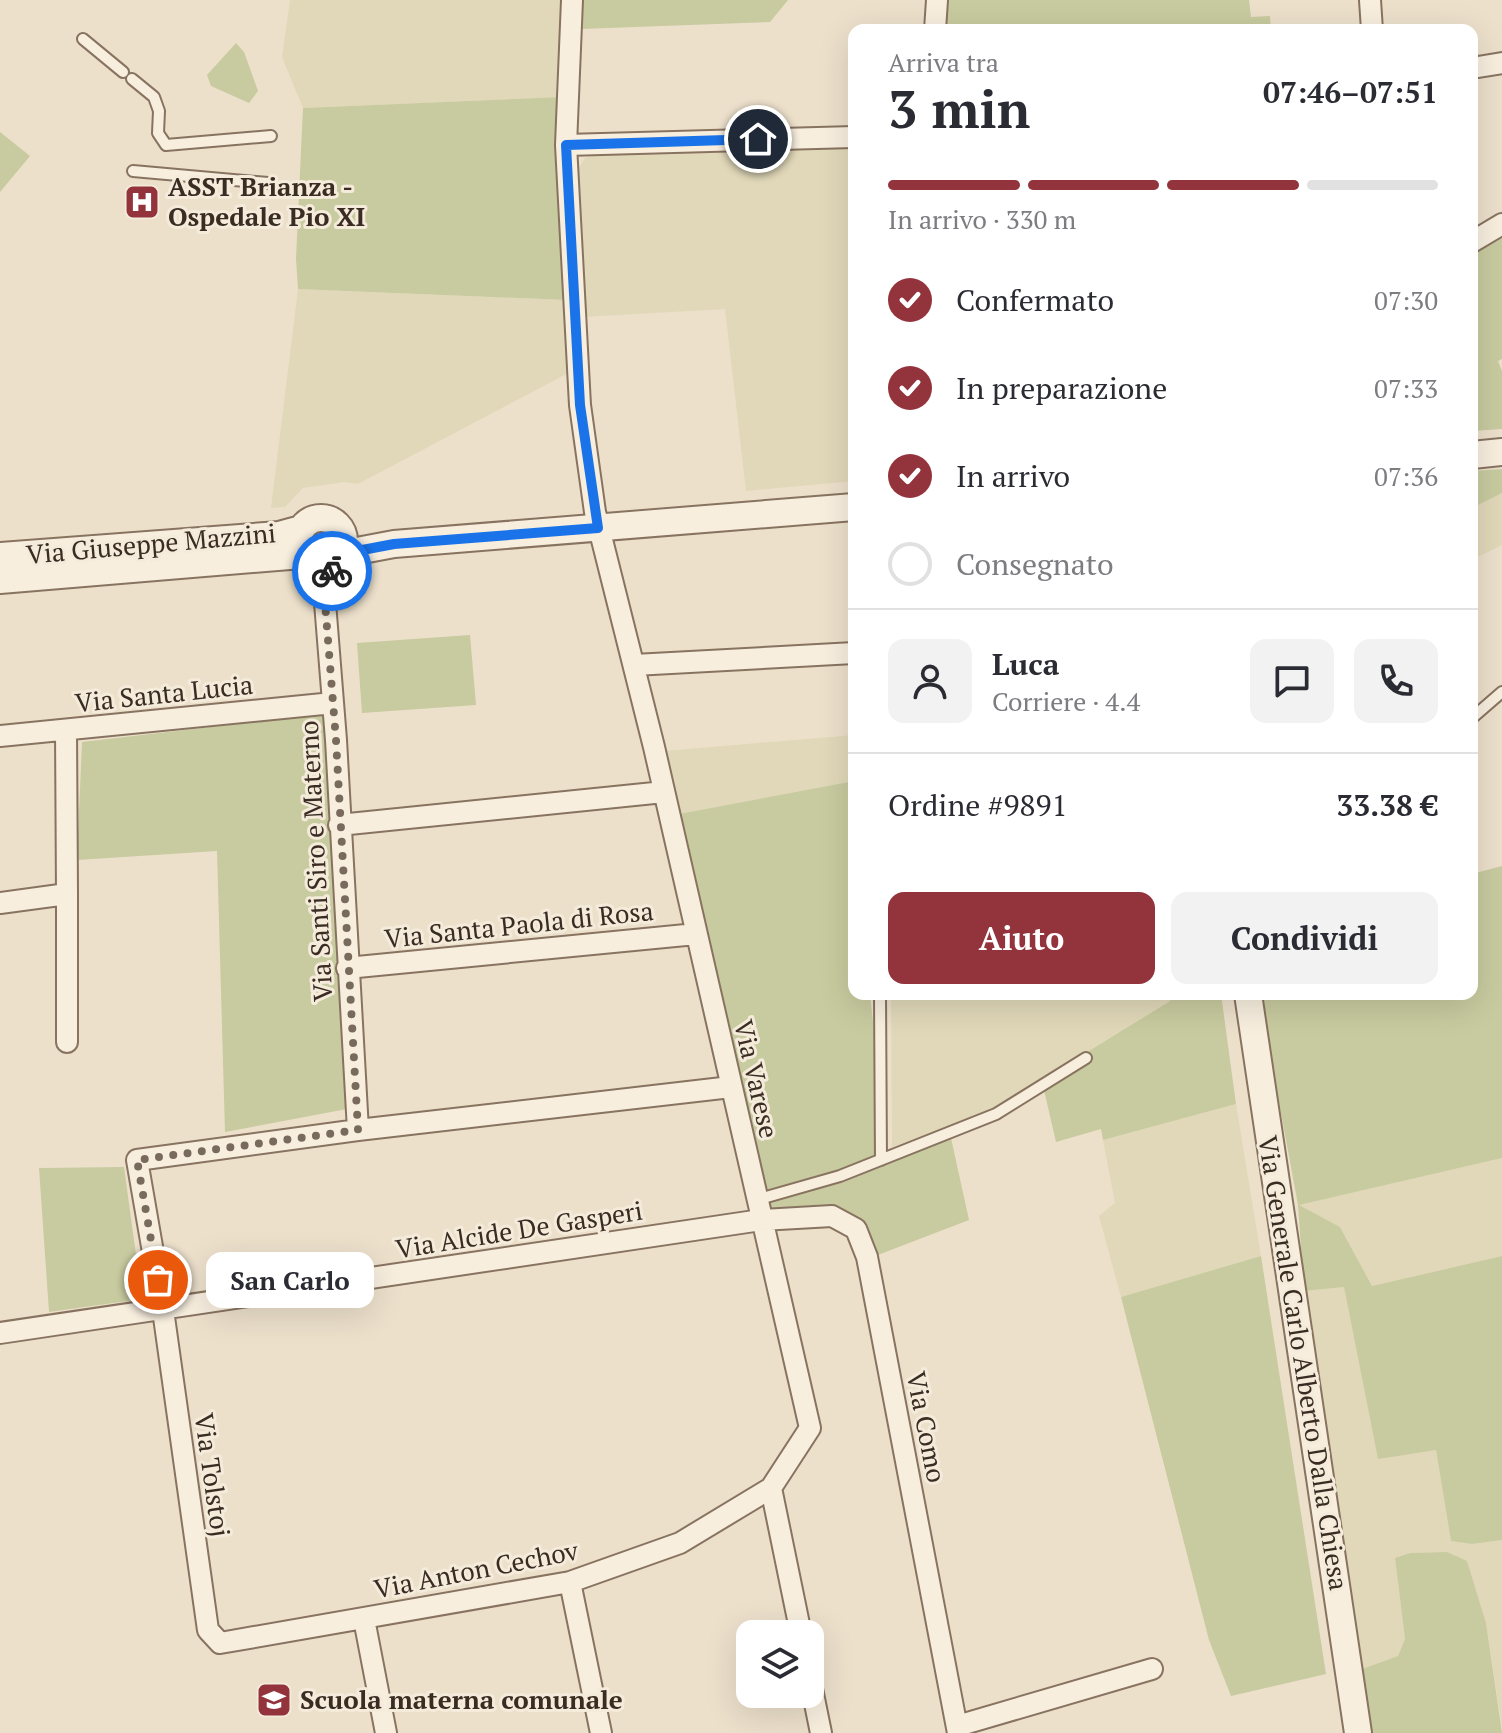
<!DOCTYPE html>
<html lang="it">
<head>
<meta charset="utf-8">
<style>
  :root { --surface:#fff; --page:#f2f2f3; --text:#2b2b33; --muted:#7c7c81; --line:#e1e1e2; --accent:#93343c }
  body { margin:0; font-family:"PT Serif",serif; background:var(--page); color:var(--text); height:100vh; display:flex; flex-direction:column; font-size:30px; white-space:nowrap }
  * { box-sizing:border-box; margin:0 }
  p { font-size:26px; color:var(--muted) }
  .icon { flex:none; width:44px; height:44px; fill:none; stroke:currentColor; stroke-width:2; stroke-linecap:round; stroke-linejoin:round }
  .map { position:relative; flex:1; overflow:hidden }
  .side { position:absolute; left:848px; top:24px; width:630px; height:976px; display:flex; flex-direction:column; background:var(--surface); border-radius:16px; box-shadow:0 8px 32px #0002 }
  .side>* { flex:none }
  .tools { position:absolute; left:736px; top:1620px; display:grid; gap:16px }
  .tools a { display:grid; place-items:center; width:88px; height:88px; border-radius:16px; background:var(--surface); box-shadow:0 8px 32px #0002; font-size:40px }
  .pin { position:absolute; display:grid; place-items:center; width:68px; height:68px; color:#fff; margin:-34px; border:4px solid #fff; border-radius:50%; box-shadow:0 2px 8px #0007 }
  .courier { position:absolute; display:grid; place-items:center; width:80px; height:80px; margin:-40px; border:6px solid #1a73e8; border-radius:50%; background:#fff; color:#222; box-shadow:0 2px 10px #0007 }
  .bubble { position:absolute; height:56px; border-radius:16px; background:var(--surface); box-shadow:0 8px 32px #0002; font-size:26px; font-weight:800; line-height:56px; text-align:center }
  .overview em { font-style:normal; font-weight:800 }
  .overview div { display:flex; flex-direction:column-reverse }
  .overview { display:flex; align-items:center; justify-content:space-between; height:136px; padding:0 40px }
  h1 { font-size:52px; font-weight:800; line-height:60px }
  .bar { display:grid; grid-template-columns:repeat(4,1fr); gap:12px 8px; align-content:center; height:96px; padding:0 40px }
  .bar i { height:10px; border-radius:6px; background:var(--line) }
  .bar .on { background:var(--accent) }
  .bar p { grid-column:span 4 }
  .line { display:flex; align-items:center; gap:20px; padding:0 40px; border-top:2px solid var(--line) }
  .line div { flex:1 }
  .round { display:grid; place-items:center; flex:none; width:84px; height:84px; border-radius:16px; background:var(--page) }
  ol { padding:0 40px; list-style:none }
  li { display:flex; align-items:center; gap:24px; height:88px }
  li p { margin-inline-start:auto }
  li .icon { padding:8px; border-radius:50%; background:var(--accent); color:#fff; stroke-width:4 }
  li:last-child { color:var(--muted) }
  li i { width:44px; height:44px; border:4px solid var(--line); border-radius:50% }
  .action { display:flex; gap:16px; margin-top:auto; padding:16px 40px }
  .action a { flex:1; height:92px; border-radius:16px; background:var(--accent); color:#fff; font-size:32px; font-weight:800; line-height:92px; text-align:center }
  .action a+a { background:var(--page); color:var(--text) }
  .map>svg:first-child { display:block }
</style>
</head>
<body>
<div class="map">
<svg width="1502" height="1733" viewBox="0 0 1502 1733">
  <rect width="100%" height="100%" fill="#ece0cb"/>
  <path fill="#e1d8b9" d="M 290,0 L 565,0 L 561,97 L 303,108 L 282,57 Z
    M 854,142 L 854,481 L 746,491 L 725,309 L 583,317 L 574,175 L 585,158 L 595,155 Z
    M 298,289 L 567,300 L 572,371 L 358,484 L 344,482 L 303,488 L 285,507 L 271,508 Z
    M 1502,493 L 1502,545 L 1472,560 L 1472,508 Z
    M 854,735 L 854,781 L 679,814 L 664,751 Z
    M 891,994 L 1169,994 L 1170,1001 L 993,1110 L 892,1147 Z
    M 1236,1104 L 1261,1256 L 1121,1297 L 1099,1216 L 1115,1203 L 1103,1140 Z
    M 1502,1158 L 1502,1256 L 1372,1286 L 1340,1227 L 1298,1205 Z
    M 1344,1287 L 1378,1458 L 1436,1450 L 1451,1541 L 1472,1544 L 1502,1540 L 1502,1728 L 1486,1623 L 1467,1562 L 1447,1552 L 1410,1553 L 1395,1558 L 1405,1639 L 1398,1656 L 1362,1669 L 1304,1291 Z"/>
  <path fill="#c8ca9f" d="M 582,0 L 788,0 L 770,22 L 581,29 Z
    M 946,0 L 1249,0 L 1251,17 L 1270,16 L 1271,30 L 945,30 Z
    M 236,43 L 244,52 L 258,91 L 249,103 L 211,86 L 207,75 Z
    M 561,97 L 567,300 L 298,289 L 296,259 L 303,108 Z
    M 0,132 L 30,156 L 0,192 Z
    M 1502,238 L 1502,359 L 1498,361 L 1502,371 L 1502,429 L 1472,431 L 1472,255 Z
    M 1502,469 L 1502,493 L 1472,508 L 1472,471 Z
    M306 541a16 16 0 1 1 32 0a16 16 0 1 1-32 0Z
    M 470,635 L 476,705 L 362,713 L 357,643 Z
    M 323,714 L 347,1109 L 225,1132 L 217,851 L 77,860 L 82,742 Z
    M 854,781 L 854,994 L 870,994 L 875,1041 L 876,1158 L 839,1172 L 765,1191 L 679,814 Z
    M 1502,866 L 1502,1158 L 1299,1205 L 1340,1227 L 1372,1286 L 1502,1256 L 1502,1540 L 1472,1544 L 1451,1541 L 1436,1450 L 1378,1459 L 1344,1287 L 1304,1291 L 1298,1205 L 1259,994 L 1472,994 L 1472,874 Z
    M 1169,994 L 1221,994 L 1236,1104 L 1103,1140 L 1101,1129 L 1056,1142 L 1044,1090 L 1084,1054 L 1170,1001 Z
    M 951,1138 L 969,1220 L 870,1258 L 830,1209 L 769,1210 L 767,1202 L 844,1182 Z
    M 124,1167 L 142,1299 L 49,1312 L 39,1168 Z
    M 1261,1256 L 1326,1674 L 1231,1696 L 1209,1640 L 1121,1297 Z
    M 1447,1552 L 1467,1561 L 1486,1623 L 1502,1733 L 1373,1733 L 1362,1669 L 1398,1656 L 1405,1639 L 1395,1558 L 1410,1553 Z"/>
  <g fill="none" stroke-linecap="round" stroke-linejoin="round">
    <defs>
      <path id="service" d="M 83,39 L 123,72
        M 132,79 L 154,97 L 159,111 L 158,133 L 166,145 L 271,136
        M 133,171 L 268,183
        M 1472,718 L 1502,692
        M 880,994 L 881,1160
        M 756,1200 L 840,1176 L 996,1114 L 1086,1058"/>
      <path id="minor" d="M 572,0 L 566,145 L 580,405 L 595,512 L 654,747 L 810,1428 L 771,1488 L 801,1634
        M 1370,0 L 1372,30
        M 935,30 L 937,0
        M 1472,68 L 1502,63
        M 566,145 L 854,137
        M 1472,242 L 1502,224
        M 309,561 L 317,570 L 324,590 L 336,740 L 358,1130
        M 634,665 L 854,653
        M 0,736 L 333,703
        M 339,825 L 664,792
        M 67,894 L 67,1042
        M 0,903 L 67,894 L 66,730
        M 347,968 L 696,934
        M 731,1087 L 358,1130 L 137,1160 L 163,1310 L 208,1630 L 220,1643 L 570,1582 L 680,1543 L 771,1488
        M 0,1333 L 761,1220 L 832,1216 L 856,1229 L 867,1257 L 958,1733
        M 570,1582 L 601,1733
        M 364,1619 L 386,1733
        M 810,1679 L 821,1733
        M 957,1726 L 1152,1669"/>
      <path id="tertiary" d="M 1472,455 L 1502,452
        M298 541a23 23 0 1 1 46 0a23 23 0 1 1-46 0Z
        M 341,554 L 394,544 L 854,507
        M 0,556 L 279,535 L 301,529
        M 0,580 L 302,555
        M 1248,994 L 1358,1733"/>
    </defs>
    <use href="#service" stroke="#887360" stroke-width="14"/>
    <use href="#minor" stroke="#887360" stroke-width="24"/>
    <use href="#tertiary" stroke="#887360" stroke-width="30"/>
    <use href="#service" stroke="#f7eede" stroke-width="10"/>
    <use href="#minor" stroke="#f7eede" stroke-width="20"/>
    <use href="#tertiary" stroke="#f7eede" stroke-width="26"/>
  </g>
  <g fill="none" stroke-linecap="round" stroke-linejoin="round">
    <path stroke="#786b5d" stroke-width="8" stroke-dasharray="0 14.4" d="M 158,1280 L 137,1160 L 358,1130 L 336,740 L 324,590 L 332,571"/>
    <path stroke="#1a73e8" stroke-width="10" d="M 332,571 L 341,554 L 394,544 L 598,528 L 580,405 L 566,145 L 758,139"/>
  </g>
  <defs>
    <symbol id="hospital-square" viewBox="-11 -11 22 22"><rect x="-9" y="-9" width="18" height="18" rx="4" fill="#93343c" stroke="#f4ebdb"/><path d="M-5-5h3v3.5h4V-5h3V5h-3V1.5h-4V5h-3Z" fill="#fff"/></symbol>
    <symbol id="school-square" viewBox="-11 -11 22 22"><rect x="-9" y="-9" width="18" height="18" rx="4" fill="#93343c" stroke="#f4ebdb"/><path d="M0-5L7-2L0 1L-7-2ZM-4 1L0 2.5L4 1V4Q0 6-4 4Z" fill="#fff"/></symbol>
  </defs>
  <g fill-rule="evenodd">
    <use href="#hospital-square" x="122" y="182" width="40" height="40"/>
    <use href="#school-square" x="254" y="1680" width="40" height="40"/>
  </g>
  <g text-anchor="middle" stroke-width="6" stroke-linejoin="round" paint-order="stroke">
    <g font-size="26" font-weight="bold" fill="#3a2c22" stroke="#f4ebdb" text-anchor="start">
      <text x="168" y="196">ASST Brianza -<tspan x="168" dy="30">Ospedale Pio XI</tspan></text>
      <text x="300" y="1709">Scuola materna comunale</text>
    </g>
    <g font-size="26" fill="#3a2c22" stroke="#f4ebdb">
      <text transform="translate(151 544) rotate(-5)" y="9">Via Giuseppe Mazzini</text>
      <text transform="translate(164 694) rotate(-6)" y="9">Via Santa Lucia</text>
      <text transform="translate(316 861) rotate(-93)" y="9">Via Santi Siro e Materno</text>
      <text transform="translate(519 925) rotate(-6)" y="9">Via Santa Paola di Rosa</text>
      <text transform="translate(756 1079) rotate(77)" y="9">Via Varese</text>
      <text transform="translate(519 1230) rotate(-9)" y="9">Via Alcide De Gasperi</text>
      <text transform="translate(1303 1363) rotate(81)" y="9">Via Generale Carlo Alberto Dalla Chiesa</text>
      <text transform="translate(926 1427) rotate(79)" y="9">Via Como</text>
      <text transform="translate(212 1475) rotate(82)" y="9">Via Tolstoj</text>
      <text transform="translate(476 1570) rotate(-11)" y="9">Via Anton Cechov</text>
    </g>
  </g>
</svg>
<div class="tools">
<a><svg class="icon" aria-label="layers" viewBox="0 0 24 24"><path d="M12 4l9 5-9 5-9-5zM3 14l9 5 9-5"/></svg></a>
</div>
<div class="pin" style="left:158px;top:1280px;background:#ea580c"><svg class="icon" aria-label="bag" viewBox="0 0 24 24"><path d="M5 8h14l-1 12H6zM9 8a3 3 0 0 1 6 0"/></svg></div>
<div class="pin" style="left:758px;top:139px;background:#1f2937"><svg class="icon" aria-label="home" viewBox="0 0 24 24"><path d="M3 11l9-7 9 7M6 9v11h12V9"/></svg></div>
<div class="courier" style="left:332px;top:571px"><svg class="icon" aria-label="bike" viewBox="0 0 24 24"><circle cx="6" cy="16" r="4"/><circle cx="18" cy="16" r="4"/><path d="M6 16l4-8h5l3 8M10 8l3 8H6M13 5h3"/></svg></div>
<div class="bubble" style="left:206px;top:1252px;width:168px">San Carlo</div>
<section class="side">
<div class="overview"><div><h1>3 min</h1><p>Arriva tra</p></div><em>07:46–07:51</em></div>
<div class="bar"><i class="on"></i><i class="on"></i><i class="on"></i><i></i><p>In arrivo · 330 m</p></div>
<ol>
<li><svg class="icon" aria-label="check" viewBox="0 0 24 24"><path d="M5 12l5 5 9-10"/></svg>Confermato<p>07:30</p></li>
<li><svg class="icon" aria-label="check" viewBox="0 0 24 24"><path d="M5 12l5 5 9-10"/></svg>In preparazione<p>07:33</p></li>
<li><svg class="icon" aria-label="check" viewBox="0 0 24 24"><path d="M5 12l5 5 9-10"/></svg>In arrivo<p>07:36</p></li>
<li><i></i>Consegnato</li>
</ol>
<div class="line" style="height:144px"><a class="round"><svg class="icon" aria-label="person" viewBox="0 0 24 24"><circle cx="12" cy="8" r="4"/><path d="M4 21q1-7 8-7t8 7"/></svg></a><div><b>Luca</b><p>Corriere · 4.4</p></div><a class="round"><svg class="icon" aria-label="chat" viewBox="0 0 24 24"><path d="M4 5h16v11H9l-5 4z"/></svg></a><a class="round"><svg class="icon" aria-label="phone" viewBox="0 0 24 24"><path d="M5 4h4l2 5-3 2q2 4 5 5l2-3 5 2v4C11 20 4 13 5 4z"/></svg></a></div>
<div class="line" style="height:104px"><div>Ordine #9891</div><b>33.38 €</b></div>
<div class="action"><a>Aiuto</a><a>Condividi</a></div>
</section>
</div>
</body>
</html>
